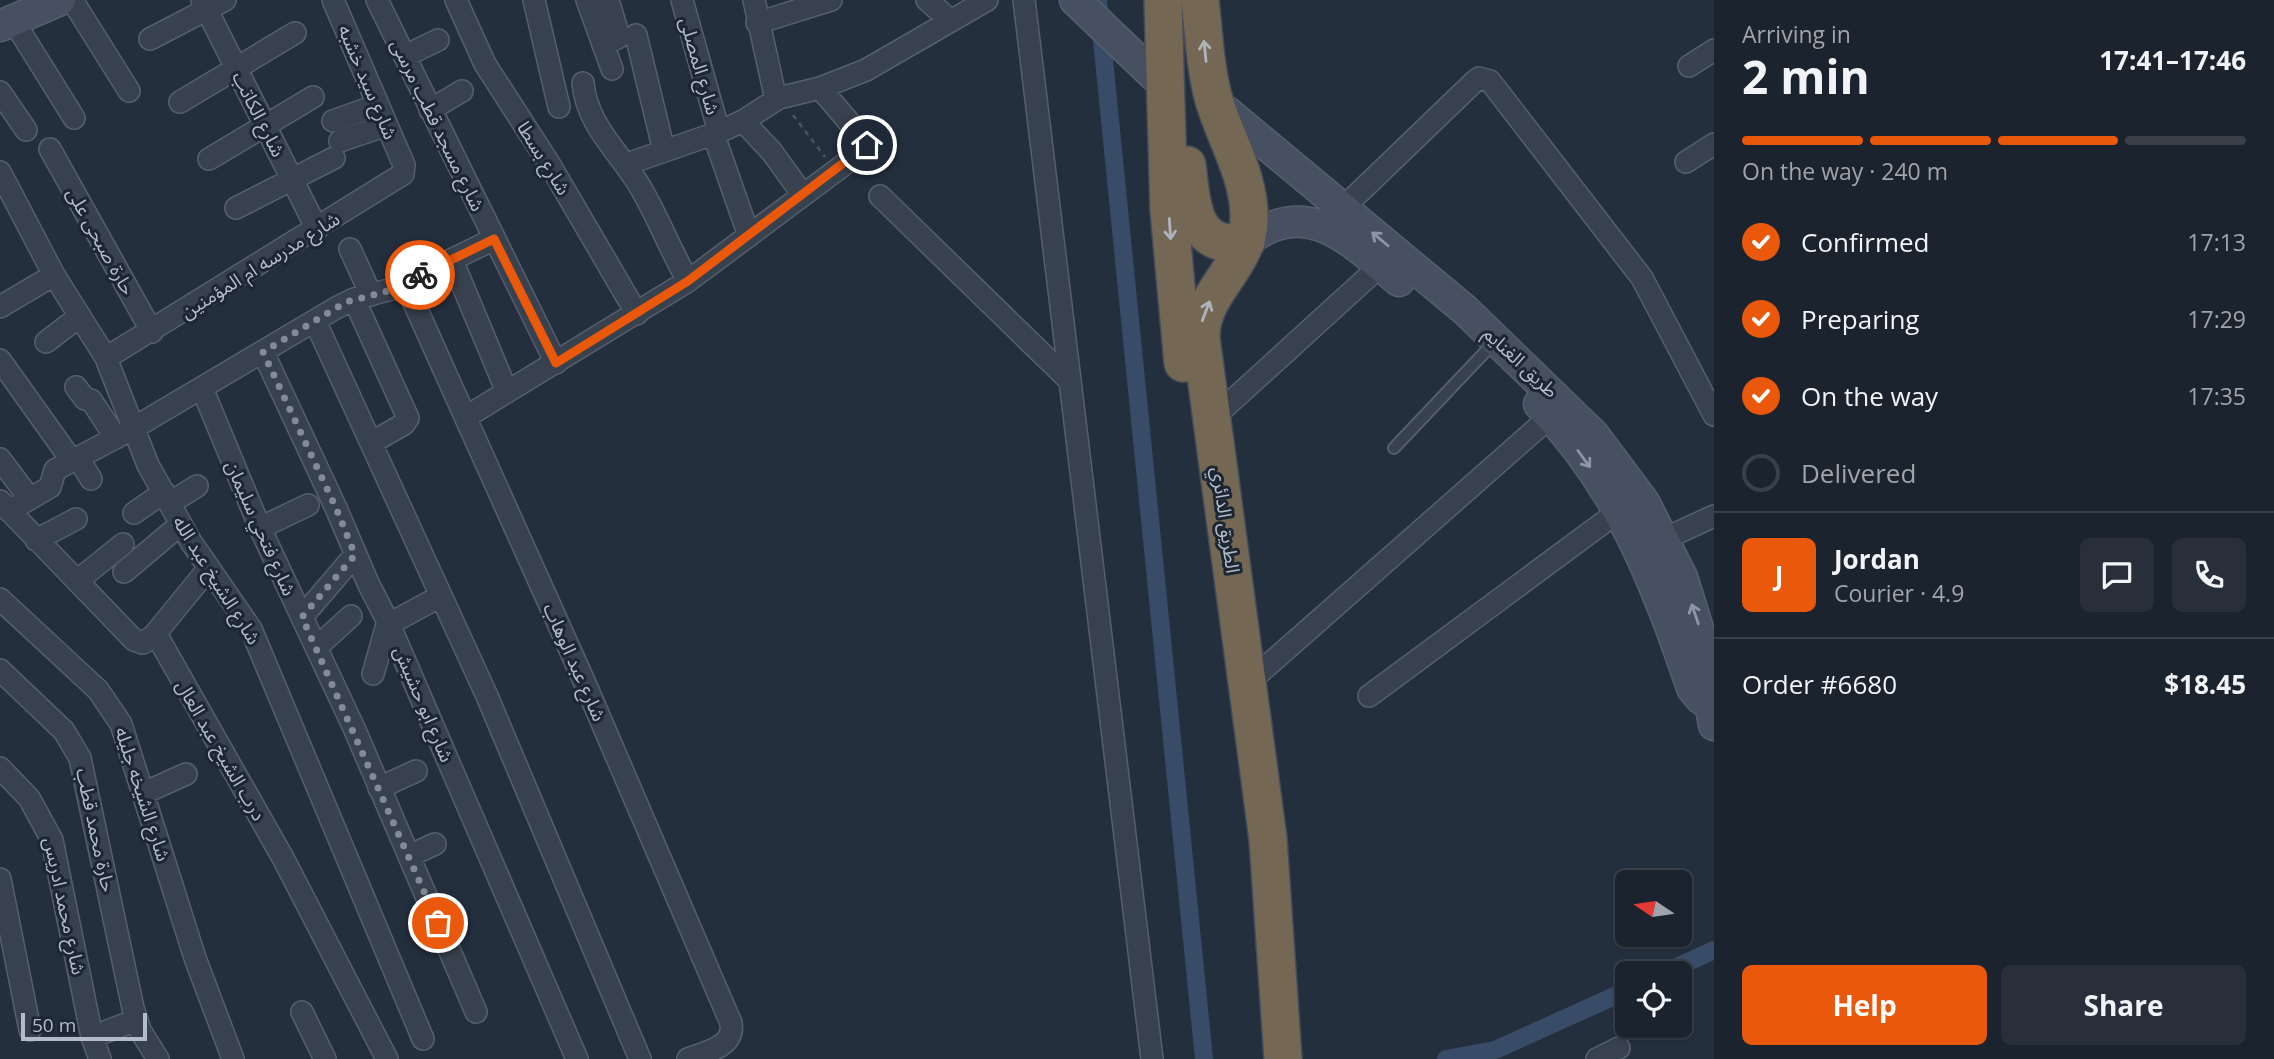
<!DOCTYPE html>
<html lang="en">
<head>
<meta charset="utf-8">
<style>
  :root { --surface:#1b232e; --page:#282f3a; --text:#f1f3f6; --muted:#a0a4aa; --line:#39404a; --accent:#ea580c }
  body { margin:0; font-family:"Open Sans","Noto Sans Arabic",sans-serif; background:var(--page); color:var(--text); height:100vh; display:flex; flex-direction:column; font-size:26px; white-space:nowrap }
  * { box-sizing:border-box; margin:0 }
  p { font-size:23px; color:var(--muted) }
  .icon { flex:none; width:38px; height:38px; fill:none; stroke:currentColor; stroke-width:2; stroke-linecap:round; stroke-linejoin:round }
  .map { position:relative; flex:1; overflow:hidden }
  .side { display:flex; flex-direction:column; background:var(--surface); width:560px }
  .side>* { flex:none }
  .needle { width:46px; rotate:283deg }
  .tools { position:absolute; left:1615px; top:870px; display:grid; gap:14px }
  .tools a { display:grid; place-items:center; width:77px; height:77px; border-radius:10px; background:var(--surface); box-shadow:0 2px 5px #0004,0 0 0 2px var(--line); font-size:35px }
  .scale { position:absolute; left:21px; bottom:18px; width:126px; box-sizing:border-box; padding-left:7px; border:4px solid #b4bcc9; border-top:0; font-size:19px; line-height:24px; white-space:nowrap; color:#b4bcc9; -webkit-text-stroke:5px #1d2633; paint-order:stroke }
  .pin { position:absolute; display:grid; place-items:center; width:60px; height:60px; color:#fff; margin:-30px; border:4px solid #fff; border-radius:50%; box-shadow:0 2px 7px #0007 }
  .courier { position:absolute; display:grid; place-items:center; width:70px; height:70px; margin:-35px; border:5px solid #ea580c; border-radius:50%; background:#fff; color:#222; box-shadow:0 2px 9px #0007 }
  .summary em { font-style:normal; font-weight:700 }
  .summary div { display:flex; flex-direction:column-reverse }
  .summary { display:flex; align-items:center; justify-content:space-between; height:119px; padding:0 28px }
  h1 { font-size:46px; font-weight:700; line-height:52px }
  .bar { display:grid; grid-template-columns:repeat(4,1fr); gap:10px 7px; align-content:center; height:84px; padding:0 28px }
  .bar i { height:9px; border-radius:5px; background:var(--line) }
  .bar .current { background:var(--accent) }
  .bar p { grid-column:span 4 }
  .line { display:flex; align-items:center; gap:18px; padding:0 28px; border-top:2px solid var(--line) }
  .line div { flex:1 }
  .round { display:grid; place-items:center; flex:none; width:74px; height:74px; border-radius:10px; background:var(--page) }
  ol { padding:0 28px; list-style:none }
  li { display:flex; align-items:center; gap:21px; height:77px }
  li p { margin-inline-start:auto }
  li .icon { padding:7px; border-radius:50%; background:var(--accent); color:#fff; stroke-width:4 }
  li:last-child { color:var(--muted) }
  li i { width:38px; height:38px; border:4px solid var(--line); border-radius:50% }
  .cta { display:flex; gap:14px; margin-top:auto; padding:14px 28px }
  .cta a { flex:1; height:80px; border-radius:10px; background:var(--accent); color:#fff; font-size:28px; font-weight:700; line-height:80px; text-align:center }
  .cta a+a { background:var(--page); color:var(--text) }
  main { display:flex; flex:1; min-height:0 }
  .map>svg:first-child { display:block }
</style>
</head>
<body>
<main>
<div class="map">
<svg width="1714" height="1059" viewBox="0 0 1714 1059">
  <rect width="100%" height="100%" fill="#242f3e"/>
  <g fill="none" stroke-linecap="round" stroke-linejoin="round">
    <path stroke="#394c67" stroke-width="18" d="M 1098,0 L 1204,1059
      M 1664,973 L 1714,950
      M 1446,1059 L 1495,1050 L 1628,990"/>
    <defs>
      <path id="lane" d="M 1394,448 L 1485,352"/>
      <path id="street" d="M 72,0 L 129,91
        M 202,0 L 317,229
        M 377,0 L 556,363
        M 456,0 L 485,64 L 550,165 L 637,314
        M 534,0 L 559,107
        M 587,0 L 612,69
        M 682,0 L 719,132
        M 754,0 L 776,100
        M 927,0 L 951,21
        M 1024,0 L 1152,1059
        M 13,20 L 74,118
        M 757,23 L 831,0
        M 636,35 L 664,151
        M 150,39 L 225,0
        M 603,45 L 619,37 L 608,0
        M 405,56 L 438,40
        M 1689,66 L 1714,50
        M 583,83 C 587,127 621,153 642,190 C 659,220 671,251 688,281
        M 0,92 L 26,130
        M 180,102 L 295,33
        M 430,110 L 462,91
        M 333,121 L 378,105
        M 743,121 L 772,152 L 803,195
        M 713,133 L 749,236
        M 340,141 L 387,125
        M 50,149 L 152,332
        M 209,159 L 313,97
        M 1686,162 L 1714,144
        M 627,164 L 719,132 L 743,121 L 779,98 L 820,88 L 866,70 L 987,0
        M 0,172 L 54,275 L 106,358 L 148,465 L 191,542 L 251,629 L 423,1039
        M 880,196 L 1070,381
        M 236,208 L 334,158
        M 1343,208 L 1475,81 L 1479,78 L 1490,81 L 1642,278 L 1714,415
        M 350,249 L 371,295
        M 452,260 L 507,392
        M 405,283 L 584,681 L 731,1023 C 735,1047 706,1052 688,1059
        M 354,299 L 408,418 L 404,424 L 371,443
        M 0,307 L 54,275
        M 315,321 L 487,696 L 640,1059
        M 46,342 L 80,316
        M 263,352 L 336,508 L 368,583 L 389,624 L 577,1059
        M 106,358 L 403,174 L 404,165 L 333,0
        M 0,360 L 72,461
        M 76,387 L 85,399 L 91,400 L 116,438
        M 202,388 L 260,528 L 354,728 L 476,1012
        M 466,417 L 688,281 L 865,149 L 865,141 L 820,88
        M 1212,419 L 1380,266
        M 78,458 L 91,479
        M 0,459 L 30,499
        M 0,501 L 134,640 L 143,643 L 156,634 L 283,858 L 387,1059
        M 170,503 L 197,486
        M 9,511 L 50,487 L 55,470 L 132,429 L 336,308 L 354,299 L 392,289 L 494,239
        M 134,513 L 164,492
        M 260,528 L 308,505
        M 1664,539 L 1714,516
        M 36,540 L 76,519
        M 124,572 L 181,524
        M 77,581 L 123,544
        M 0,599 L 98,690 L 121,724 L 195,958 L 233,1059
        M 302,617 L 355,555
        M 389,624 L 441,596
        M 155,634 L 209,568
        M 317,647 L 351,616
        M 0,670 L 64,731 L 80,758 L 133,1008 L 140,1030 L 158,1059
        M 373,674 L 388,621
        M 1248,683 L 1551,416
        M 1369,696 L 1619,511
        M 0,768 L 29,798 L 52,840 L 92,1037 L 100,1059
        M 379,788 L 416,771
        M 144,793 L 186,774
        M 409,856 L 435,844
        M 0,879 L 30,1030
        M 302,1012 L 325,1059
        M 92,1037 L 136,1020
        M 1597,1059 L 1619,1048"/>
      <path id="secondary" d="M 1075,0 L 1166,87
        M 0,26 L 60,0
        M 1215,102 L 1465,310 L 1594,435 L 1644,502 L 1682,577 L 1713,677 L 1710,703 L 1714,725
        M 1246,242 C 1308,194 1350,241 1399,281
        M 1539,404 C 1620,488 1655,580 1692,688 L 1701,699 L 1710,703"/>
      <path id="highway" d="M 1163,0 L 1169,210 L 1183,363
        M 1200,0 C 1204,34 1205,68 1214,100 C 1226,141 1251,178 1249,222 C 1247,268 1200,292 1201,338 L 1268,839 L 1283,1059
        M 1187,165 C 1192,204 1192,251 1246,242"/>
    </defs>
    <use href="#lane" stroke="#565f6c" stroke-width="14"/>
    <use href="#street" stroke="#565f6c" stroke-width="24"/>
    <use href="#secondary" stroke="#565f6c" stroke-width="33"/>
    <use href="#highway" stroke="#434c59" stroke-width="40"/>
    <path stroke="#44595c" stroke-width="2.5" stroke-dasharray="5 5" stroke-linecap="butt" d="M 793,115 L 825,157"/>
    <use href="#lane" stroke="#38414e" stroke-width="10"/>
    <use href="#street" stroke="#38414e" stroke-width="21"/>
    <use href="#secondary" stroke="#465061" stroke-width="30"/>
    <use href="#highway" stroke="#746855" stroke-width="37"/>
  </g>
  <defs><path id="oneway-shaft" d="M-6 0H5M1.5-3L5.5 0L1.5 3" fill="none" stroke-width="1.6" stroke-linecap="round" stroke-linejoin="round" transform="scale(1.75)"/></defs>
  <g stroke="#aeb4bd">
    <use href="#oneway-shaft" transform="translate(1205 51) rotate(-96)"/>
    <use href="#oneway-shaft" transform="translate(1170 229) rotate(86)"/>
    <use href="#oneway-shaft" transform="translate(1206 311) rotate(-69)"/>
  </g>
  <g stroke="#8e96a5">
    <use href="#oneway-shaft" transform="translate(1380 239) rotate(-140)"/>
    <use href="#oneway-shaft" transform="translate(1584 459) rotate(54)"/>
    <use href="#oneway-shaft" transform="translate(1695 614) rotate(-109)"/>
  </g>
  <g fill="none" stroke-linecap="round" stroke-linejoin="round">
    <path stroke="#828b98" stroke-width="7" stroke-dasharray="0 12.6" d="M 420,275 L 385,292 L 346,302 L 263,352 L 336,508 L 355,555 L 302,617 L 438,923"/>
    <path stroke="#ea580c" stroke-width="9" d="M 420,275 L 494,239 L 556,363 L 688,281 L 867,145"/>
  </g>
  <g text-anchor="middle" stroke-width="6" stroke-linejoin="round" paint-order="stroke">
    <g font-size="19" fill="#b4bcc9" stroke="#1d2633">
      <text transform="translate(700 66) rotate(74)" y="7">شارع المصلى</text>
      <text transform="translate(368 82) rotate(67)" y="7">شارع سيد خشبه</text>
      <text transform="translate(259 114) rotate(63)" y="7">شارع الكاتب</text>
      <text transform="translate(438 125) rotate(64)" y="7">شارع مسجد قطب مرسى</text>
      <text transform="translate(544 158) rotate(58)" y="7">شارع بسطا</text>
      <text transform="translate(101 241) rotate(61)" y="7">حارة صبحى على</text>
      <text transform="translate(260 265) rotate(-32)" y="7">شارع مدرسه ام المؤمنين</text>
      <text transform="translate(1521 362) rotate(43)" y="7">طريق الغنايم</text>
      <text transform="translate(1226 520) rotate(82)" y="7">الطريق الدائري</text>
      <text transform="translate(261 528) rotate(66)" y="7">شارع فتحي سليمان</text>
      <text transform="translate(217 580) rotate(58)" y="7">شارع الشيخ عبد الله</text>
      <text transform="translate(575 662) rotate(66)" y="7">شارع عبد الوهاب</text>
      <text transform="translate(424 704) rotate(67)" y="7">شارع ابو حشيش</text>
      <text transform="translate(221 750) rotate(60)" y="7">درب الشيخ عبد العال</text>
      <text transform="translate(143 794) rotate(72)" y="7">شارع الشيخه جليله</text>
      <text transform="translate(96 830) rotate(78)" y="7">حارة محمد قطب</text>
      <text transform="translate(65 906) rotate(78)" y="7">شارع محمد ادريس</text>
    </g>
  </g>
</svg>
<div class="tools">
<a><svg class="needle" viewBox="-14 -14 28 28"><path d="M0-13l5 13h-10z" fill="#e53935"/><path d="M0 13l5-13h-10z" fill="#a0a4aa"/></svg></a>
<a><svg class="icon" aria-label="locate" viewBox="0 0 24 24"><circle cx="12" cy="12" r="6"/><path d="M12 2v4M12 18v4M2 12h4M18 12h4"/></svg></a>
</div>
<div class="scale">50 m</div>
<div class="pin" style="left:438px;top:923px;background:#ea580c"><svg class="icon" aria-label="bag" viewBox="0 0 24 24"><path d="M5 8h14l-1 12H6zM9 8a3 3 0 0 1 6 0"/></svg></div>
<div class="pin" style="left:867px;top:145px;background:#1f2937"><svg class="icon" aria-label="home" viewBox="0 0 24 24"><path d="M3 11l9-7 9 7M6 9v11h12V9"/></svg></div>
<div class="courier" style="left:420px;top:275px"><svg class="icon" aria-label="bike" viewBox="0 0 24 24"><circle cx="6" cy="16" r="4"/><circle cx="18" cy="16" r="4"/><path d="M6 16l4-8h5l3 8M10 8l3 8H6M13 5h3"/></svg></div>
</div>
<section class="side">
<div class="summary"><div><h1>2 min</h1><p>Arriving in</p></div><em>17:41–17:46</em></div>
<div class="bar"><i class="current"></i><i class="current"></i><i class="current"></i><i></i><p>On the way · 240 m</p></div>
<ol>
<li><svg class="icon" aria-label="check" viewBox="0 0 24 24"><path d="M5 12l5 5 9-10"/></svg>Confirmed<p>17:13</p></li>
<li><svg class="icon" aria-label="check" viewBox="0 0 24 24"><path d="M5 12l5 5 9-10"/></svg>Preparing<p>17:29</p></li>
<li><svg class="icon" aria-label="check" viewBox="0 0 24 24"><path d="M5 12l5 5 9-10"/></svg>On the way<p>17:35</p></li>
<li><i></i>Delivered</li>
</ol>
<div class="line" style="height:126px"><b class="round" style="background:var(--accent);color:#fff">J</b><div><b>Jordan</b><p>Courier · 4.9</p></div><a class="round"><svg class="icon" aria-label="chat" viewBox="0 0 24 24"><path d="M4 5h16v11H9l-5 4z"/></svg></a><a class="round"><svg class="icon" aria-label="phone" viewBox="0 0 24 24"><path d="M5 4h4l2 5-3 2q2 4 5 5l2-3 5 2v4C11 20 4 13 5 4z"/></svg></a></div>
<div class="line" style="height:91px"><div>Order #6680</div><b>$18.45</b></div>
<div class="cta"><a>Help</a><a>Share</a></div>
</section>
</main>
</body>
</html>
